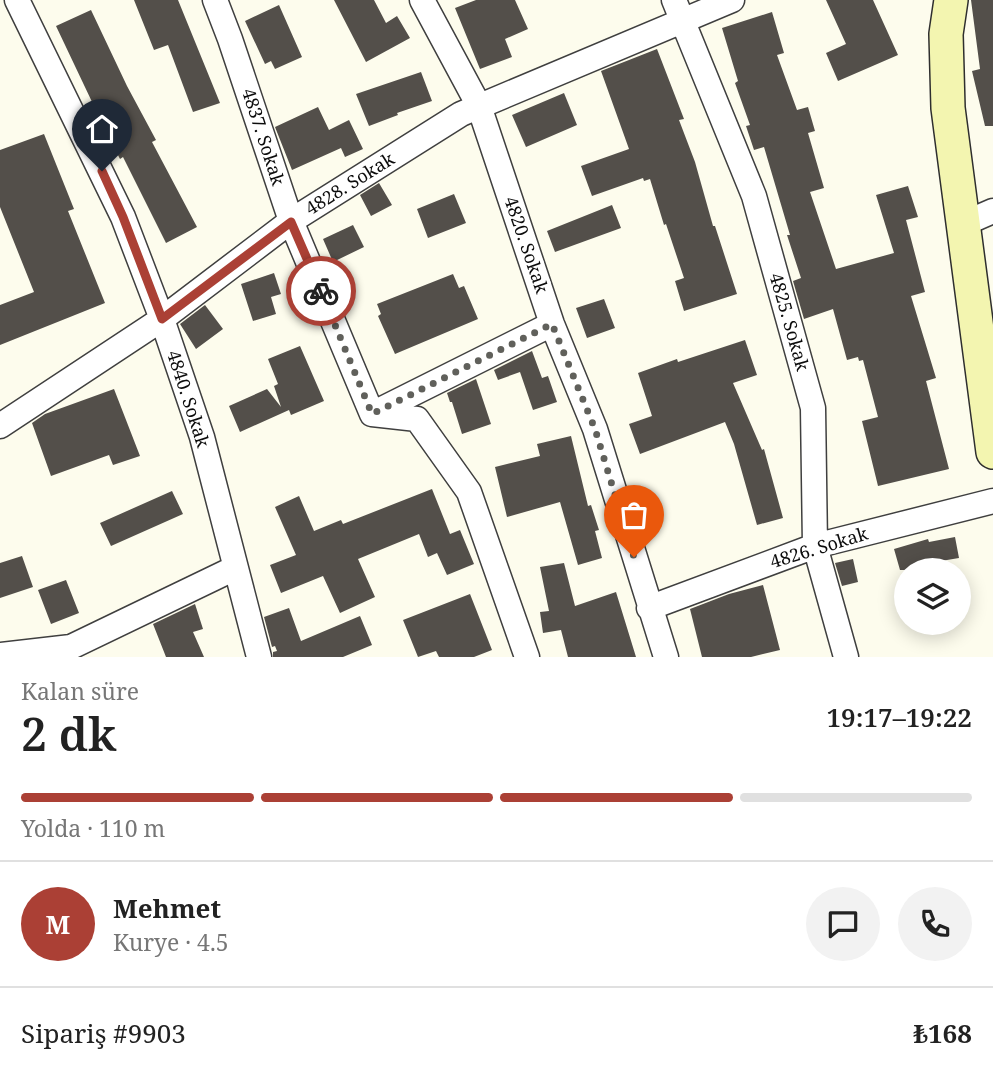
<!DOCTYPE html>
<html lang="tr">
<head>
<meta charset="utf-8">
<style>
  :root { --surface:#fff; --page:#f2f2f2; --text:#222; --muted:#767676; --line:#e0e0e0; --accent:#ab4035 }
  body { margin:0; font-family:"Noto Serif",serif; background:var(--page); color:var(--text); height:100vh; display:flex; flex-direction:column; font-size:26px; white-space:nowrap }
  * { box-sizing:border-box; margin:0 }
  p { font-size:23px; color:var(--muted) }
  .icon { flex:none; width:38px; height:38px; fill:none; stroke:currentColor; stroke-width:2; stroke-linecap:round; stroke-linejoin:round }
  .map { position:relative; height:657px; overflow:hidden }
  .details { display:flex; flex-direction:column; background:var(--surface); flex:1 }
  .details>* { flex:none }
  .fabs { position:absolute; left:894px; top:558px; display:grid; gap:14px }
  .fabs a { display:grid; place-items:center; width:77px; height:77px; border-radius:50%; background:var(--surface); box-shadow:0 4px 18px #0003; font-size:35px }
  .pin { position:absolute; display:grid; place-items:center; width:60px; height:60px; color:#fff; margin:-72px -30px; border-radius:50% 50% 50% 0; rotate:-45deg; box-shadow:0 0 7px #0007 }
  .pin .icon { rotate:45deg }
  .courier { position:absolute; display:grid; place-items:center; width:70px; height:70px; margin:-35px; border:5px solid #ab4035; border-radius:50%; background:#fff; color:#222; box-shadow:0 2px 9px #0007 }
  .headline em { font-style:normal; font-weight:600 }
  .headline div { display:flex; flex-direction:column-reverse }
  .headline { display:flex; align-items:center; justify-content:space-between; height:119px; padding:0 21px }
  h1 { font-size:46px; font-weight:600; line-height:52px }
  .bar { display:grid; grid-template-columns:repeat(4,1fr); gap:10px 7px; align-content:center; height:84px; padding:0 21px }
  .bar i { height:9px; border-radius:5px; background:var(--line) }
  .bar .current { background:var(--accent) }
  .bar p { grid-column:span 4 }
  .line { display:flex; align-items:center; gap:18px; padding:0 21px; border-top:2px solid var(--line) }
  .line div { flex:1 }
  .round { display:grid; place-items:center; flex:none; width:74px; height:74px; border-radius:37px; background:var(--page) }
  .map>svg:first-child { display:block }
</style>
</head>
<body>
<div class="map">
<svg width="993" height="657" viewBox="0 0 993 657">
  <rect width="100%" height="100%" fill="#fdfced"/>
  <path fill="#534f4a" d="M 134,0 L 178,0 L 220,103 L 193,112 L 168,45 L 154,50 Z
    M 334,0 L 374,0 L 386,23 L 397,16 L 410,38 L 366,62 Z
    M 476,0 L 515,0 L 528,29 L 505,39 L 512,57 L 480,69 L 455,8 Z
    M 826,0 L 873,0 L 898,55 L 838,81 L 826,53 L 846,44 Z
    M 971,0 L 993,0 L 993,126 L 985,126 L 972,71 L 980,69 Z
    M 279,5 L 302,57 L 275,69 L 271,61 L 265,64 L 245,21 Z
    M 91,10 L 127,86 L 156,140 L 152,142 L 197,227 L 166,243 L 123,157 L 120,159 L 92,105 L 93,104 L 56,26 Z
    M 772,12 L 784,53 L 777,55 L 797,110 L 808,107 L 815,131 L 808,133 L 824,188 L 810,192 L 836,269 L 894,253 L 876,195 L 908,186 L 918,217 L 906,220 L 925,292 L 911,296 L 936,378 L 926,381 L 949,469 L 878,486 L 862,421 L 878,417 L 863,360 L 859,361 L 858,357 L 847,360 L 833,309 L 804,319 L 793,281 L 801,278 L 787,235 L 790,235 L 764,147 L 754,150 L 746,126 L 750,125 L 735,83 L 738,81 L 722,28 Z
    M 657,49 L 684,119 L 679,120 L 695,162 L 713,226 L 715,226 L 737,294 L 684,311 L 675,281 L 684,278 L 666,224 L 664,225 L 650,179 L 644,181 L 643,178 L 592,196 L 581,166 L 629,149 L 601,71 Z
    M 421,72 L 432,101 L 397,113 L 398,115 L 369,126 L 356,94 Z
    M 564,93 L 577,125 L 526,147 L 512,115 Z
    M 318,107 L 329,130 L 349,120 L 363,149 L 345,157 L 341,148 L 292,170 L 275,127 Z
    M 44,134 L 74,209 L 68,211 L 105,303 L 0,345 L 0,305 L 34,292 L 0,207 L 0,150 Z
    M 379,183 L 392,205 L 371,216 L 360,195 Z
    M 454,194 L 466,223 L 428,238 L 417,209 Z
    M 612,205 L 621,228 L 555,252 L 547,231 Z
    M 353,225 L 364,247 L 333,262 L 323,239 Z
    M 274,273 L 281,294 L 271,297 L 276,314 L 253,321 L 241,284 Z
    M 453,274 L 459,288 L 464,286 L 478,319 L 395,354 L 378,316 L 381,314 L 377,304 Z
    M 604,299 L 615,328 L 587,338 L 576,308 Z
    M 205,305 L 223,329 L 196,349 L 180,324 Z
    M 745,340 L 757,375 L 733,383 L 762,450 L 764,449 L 783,518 L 757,525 L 734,444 L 725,422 L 640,454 L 629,424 L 652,416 L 638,373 L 677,359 L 678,362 Z
    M 300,346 L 324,401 L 291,415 L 289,410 L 240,432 L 229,406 L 267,389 L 281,407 L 274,386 L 278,384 L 268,359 Z
    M 532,351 L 542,378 L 548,376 L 557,402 L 533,410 L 520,372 L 498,380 L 494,370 Z
    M 476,379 L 491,424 L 462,434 L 452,402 L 450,402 L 447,393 Z
    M 114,389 L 140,456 L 113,465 L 109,455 L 51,476 L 32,423 L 45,414 Z
    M 571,436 L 588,506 L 591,505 L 599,530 L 595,531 L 602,558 L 578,565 L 560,502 L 507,517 L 495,467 L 540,456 L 537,444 Z
    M 432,489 L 450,534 L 460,530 L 474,564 L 447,575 L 437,553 L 428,557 L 419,534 L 358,559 L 375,597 L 340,613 L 323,576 L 281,593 L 270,565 L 296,555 L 275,507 L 299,496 L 314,531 L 341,520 L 343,524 Z
    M 172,491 L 183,514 L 111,546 L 100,523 Z
    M 955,537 L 959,558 L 935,562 L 937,570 L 900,570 L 894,549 L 928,539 L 929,542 Z
    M 22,556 L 33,587 L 0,598 L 0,563 Z
    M 853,559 L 858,582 L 842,586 L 835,563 Z
    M 564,563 L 575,606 L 616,592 L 636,657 L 568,657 L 561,630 L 543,633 L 540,612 L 549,611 L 540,567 Z
    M 66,580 L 79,613 L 51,624 L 38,590 Z
    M 763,585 L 780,650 L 751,657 L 702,657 L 690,609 L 729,594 Z
    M 470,594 L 492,650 L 474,657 L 439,657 L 436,651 L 418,657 L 403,620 Z
    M 195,604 L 203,629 L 193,632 L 204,657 L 166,657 L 153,624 Z
    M 289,608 L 301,641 L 360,616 L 372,645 L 343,657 L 273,657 L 273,652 L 277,651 L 275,646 L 272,647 L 264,617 Z"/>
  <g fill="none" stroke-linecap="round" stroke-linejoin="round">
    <defs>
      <path id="street" d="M 17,0 L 123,217 L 162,319 L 202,437 L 259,657
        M 215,0 L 230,39 L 291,221 L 372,414 L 417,419 L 469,492 L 527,657
        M 422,0 L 479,106 L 552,324 L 595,429 L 666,657
        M 674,0 L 754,196 L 813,408 L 815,546 L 846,657
        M 963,224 L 993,211
        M 372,414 L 552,324
        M 0,426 L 162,319 L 291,221 L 461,114 L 732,0
        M 649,608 L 815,546 L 993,501
        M 0,655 L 71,647 L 235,568"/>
      <path id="secondary" d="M 951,0 L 946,34 L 948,108 L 993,452"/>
    </defs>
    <use href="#street" stroke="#3f3f3f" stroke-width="27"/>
    <use href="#secondary" stroke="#2e2e2e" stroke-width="36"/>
    <use href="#street" stroke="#fff" stroke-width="24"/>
    <use href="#secondary" stroke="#f3f5b0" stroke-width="33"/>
  </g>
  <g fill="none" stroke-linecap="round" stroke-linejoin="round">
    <path stroke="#60605b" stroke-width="7" stroke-dasharray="0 12.6" d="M 321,291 L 372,414 L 552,324 L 595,429 L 634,557"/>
    <path stroke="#ab4035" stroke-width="9" d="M 102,171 L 123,217 L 162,319 L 291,222 L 321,291"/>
  </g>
  <g text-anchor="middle" stroke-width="7" stroke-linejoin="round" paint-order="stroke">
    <g font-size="18" fill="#0c0c0c" stroke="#fff">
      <text transform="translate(263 137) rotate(72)" y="6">4837. Sokak</text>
      <text transform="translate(350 184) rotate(-32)" y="6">4828. Sokak</text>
      <text transform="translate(526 245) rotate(71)" y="6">4820. Sokak</text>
      <text transform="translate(789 322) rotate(74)" y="6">4825. Sokak</text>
      <text transform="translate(188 399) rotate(72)" y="6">4840. Sokak</text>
      <text transform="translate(819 548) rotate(-17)" y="6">4826. Sokak</text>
    </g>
  </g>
</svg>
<div class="fabs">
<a><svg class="icon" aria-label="layers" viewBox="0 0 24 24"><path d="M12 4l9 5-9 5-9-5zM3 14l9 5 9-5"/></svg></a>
</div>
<div class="pin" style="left:634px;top:557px;background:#ea580c"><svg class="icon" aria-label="bag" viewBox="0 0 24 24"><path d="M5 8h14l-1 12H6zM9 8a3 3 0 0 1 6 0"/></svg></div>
<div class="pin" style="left:102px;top:171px;background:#1f2937"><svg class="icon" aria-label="home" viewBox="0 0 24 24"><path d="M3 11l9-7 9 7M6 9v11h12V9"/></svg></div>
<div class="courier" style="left:321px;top:291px"><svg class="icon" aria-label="bike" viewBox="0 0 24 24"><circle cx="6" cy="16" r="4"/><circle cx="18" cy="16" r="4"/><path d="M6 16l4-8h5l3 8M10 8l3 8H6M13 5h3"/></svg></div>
</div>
<section class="details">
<div class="headline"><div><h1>2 dk</h1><p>Kalan süre</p></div><em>19:17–19:22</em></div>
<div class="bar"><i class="current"></i><i class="current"></i><i class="current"></i><i></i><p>Yolda · 110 m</p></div>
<div class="line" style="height:126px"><b class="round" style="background:var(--accent);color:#fff">M</b><div><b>Mehmet</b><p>Kurye · 4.5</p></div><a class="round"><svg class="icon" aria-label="chat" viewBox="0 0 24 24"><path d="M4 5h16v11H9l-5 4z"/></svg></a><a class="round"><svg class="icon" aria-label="phone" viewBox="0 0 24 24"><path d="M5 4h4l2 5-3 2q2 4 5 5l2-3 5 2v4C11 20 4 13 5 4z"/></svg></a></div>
<div class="line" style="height:91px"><div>Sipariş #9903</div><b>₺168</b></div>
</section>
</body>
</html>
